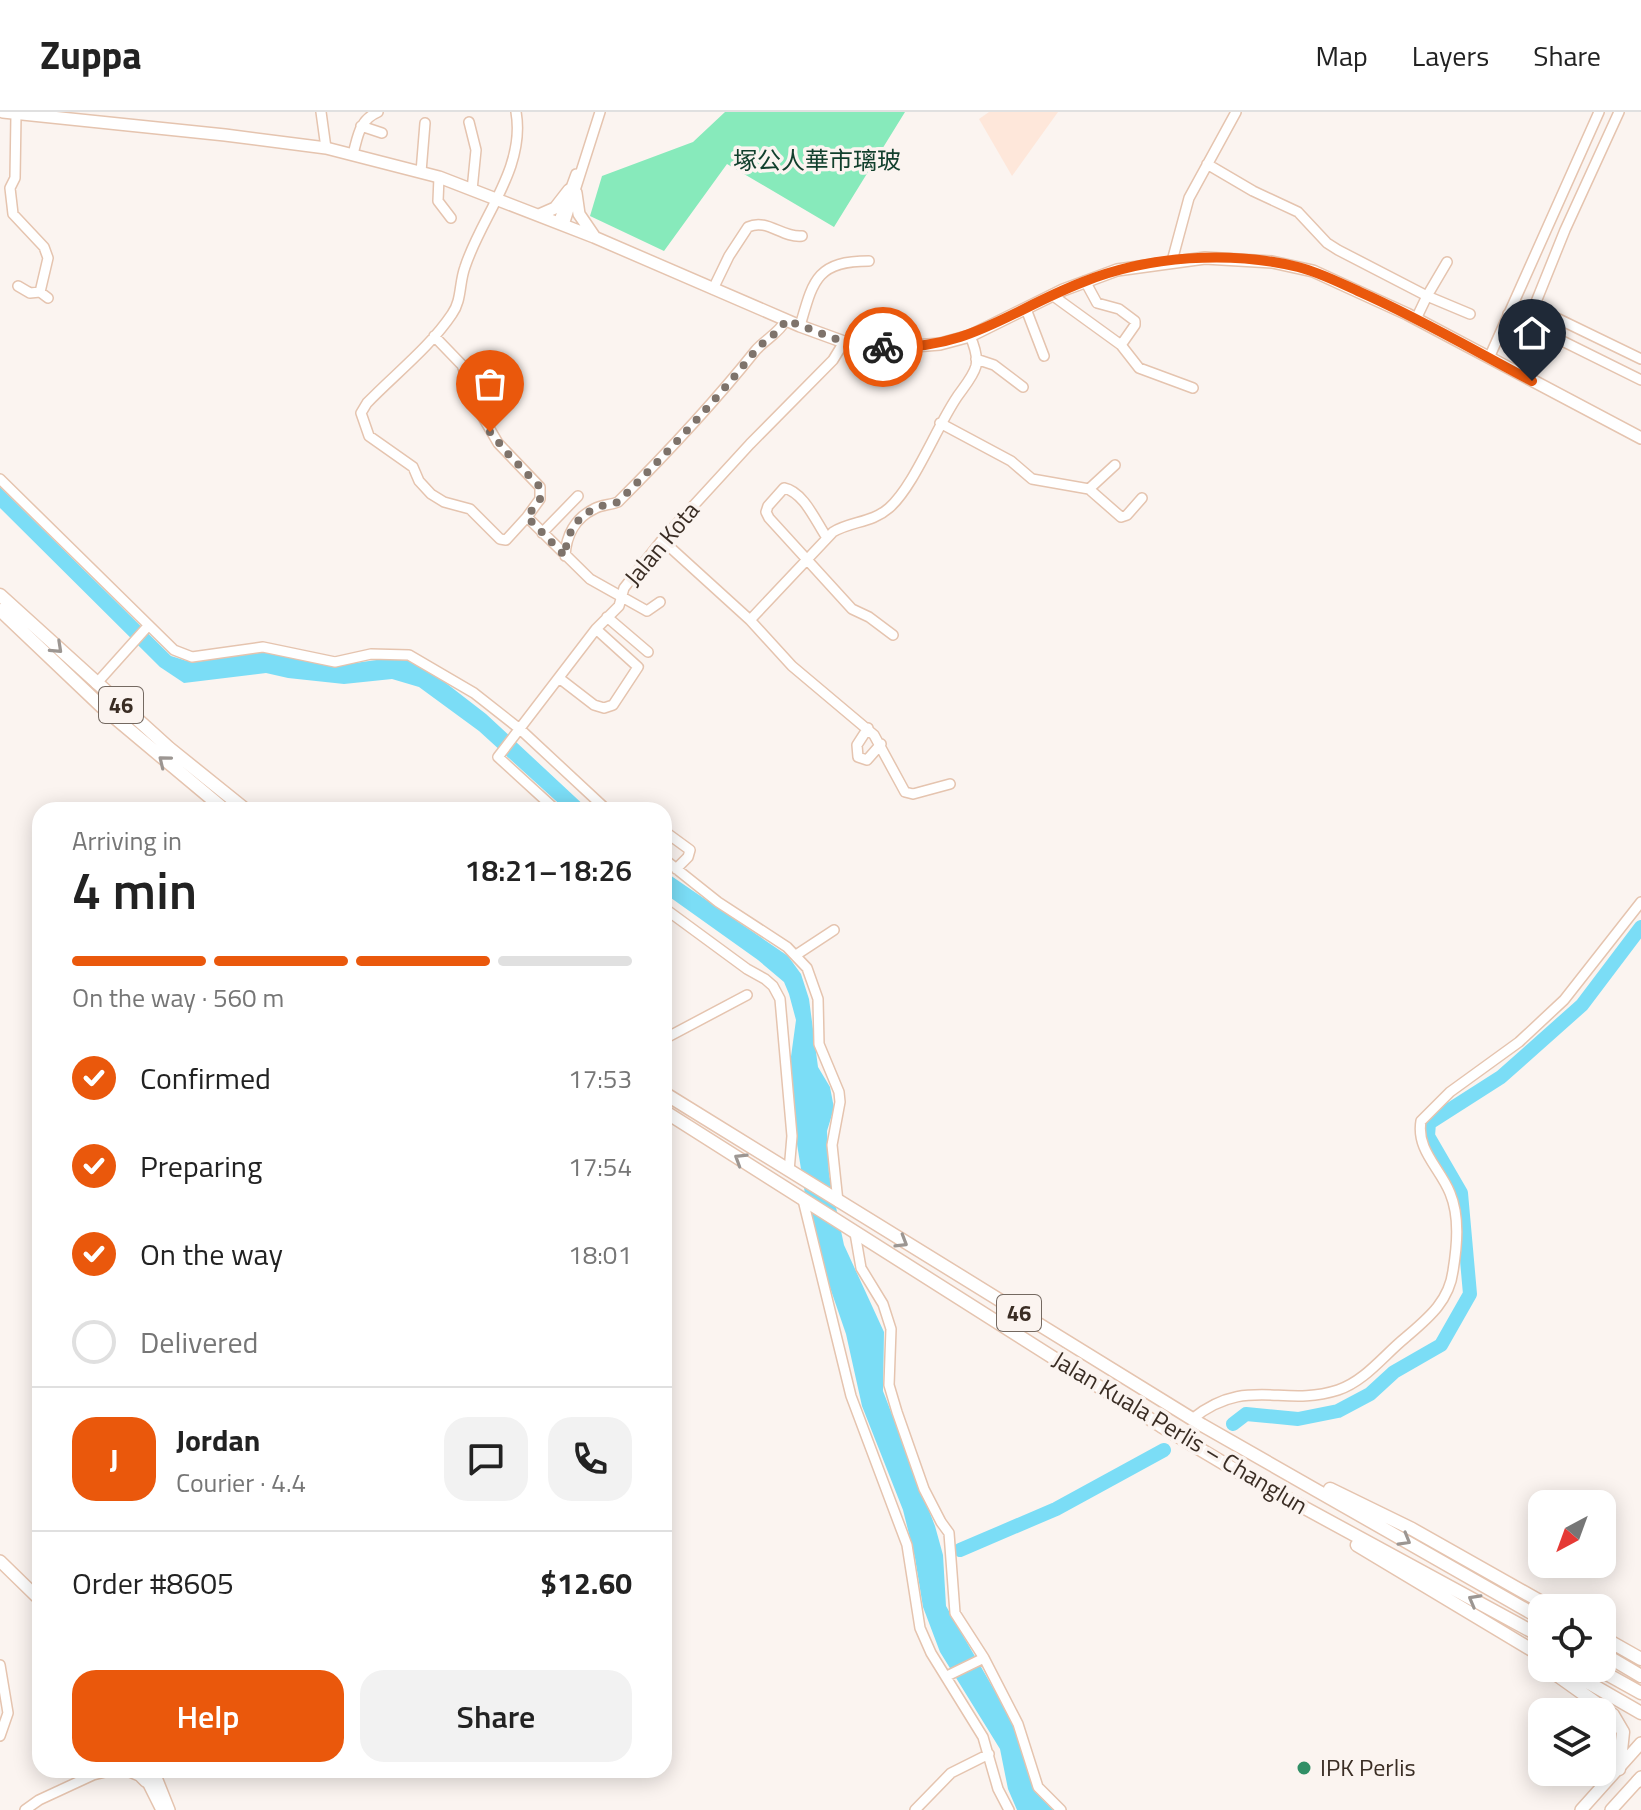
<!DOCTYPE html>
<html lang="en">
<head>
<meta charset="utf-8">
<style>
  :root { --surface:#fff; --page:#f2f2f2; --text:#222; --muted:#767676; --line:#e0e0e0; --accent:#ea580c }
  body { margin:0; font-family:"Titillium Web","Noto Sans SC",sans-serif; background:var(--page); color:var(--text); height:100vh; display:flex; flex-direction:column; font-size:30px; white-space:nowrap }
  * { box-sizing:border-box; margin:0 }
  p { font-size:26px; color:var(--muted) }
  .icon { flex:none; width:44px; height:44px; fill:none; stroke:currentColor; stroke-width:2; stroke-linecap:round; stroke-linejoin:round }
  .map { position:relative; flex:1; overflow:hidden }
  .details { position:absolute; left:32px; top:690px; width:640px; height:976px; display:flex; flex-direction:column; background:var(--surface); border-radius:24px; box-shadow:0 4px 20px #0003 }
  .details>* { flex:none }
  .needle { width:52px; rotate:221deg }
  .tools { position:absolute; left:1528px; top:1378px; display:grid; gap:16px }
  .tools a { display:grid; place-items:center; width:88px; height:88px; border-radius:16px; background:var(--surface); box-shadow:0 4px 20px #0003; font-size:40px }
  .pin { position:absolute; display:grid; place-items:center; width:68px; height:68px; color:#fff; margin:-82px -34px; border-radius:50% 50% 50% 0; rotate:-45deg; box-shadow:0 0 8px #0007 }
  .pin .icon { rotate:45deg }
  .courier { position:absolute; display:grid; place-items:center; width:80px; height:80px; margin:-40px; border:6px solid #ea580c; border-radius:50%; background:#fff; color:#222; box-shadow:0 2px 10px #0007 }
  .summary em { font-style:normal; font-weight:600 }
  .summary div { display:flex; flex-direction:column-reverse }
  .summary { display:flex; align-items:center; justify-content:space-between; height:136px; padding:0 40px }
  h1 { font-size:52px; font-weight:600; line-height:60px }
  .bar { display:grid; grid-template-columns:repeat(4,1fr); gap:12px 8px; align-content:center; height:96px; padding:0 40px }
  .bar i { height:10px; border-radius:6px; background:var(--line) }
  .bar .on { background:var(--accent) }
  .bar p { grid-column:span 4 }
  .line { display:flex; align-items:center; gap:20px; padding:0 40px; border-top:2px solid var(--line) }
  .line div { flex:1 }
  .round { display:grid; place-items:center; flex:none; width:84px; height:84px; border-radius:24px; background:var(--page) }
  ol { padding:0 40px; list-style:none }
  li { display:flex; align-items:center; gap:24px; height:88px }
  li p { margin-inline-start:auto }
  li .icon { padding:8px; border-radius:50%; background:var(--accent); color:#fff; stroke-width:4 }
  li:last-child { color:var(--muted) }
  li i { width:44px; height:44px; border:4px solid var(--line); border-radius:50% }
  .primary-button { display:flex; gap:16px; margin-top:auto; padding:16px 40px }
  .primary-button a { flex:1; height:92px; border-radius:24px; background:var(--accent); color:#fff; font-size:32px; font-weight:600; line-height:92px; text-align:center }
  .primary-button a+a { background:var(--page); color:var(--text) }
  header { display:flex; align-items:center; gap:48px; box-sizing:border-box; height:112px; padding:0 40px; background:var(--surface); border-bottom:2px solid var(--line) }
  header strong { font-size:38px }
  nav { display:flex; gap:44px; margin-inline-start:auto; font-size:28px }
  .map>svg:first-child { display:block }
</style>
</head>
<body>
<header>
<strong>Zuppa</strong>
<nav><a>Map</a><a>Layers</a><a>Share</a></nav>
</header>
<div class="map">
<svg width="1641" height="1698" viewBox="0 0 1641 1698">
  <rect width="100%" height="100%" fill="#fbf4f0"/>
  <path fill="#fee7da" d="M 989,0 L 1058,0 L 1012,64 L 979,7 Z"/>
  <path fill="#87eabb" d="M 725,0 L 905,0 L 834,115 L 727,52 L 664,139 L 590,104 L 602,64 L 693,30 Z"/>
  <path fill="#7bddf6" d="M 0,375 L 171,544 L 187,549 L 268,540 L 340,553 L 391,546 L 420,551 L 486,602 L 589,698 L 566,698 L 479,619 L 419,575 L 392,567 L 344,572 L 288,566 L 266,561 L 184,571 L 160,555 L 0,396 Z
    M 664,759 L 788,844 L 801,862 L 809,887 L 818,955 L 830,975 L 834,996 L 827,1019 L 829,1062 L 844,1133 L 884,1220 L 883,1279 L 935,1414 L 943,1443 L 946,1494 L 1011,1607 L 1026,1646 L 1035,1680 L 1053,1698 L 1017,1698 L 1008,1677 L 1000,1637 L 940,1540 L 923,1495 L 915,1446 L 903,1398 L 862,1294 L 846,1222 L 824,1158 L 817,1124 L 805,1082 L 797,1032 L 790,952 L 796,908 L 789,882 L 784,870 L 758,848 L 664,781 Z"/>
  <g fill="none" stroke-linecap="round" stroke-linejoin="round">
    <path stroke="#7bddf6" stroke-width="14" d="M 1233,1312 L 1246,1302 L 1298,1307 L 1338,1299 L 1370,1282 L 1394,1260 L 1441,1233 L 1470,1182 L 1461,1081 L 1428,1024 L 1429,1011 L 1501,965 L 1582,893 L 1641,815
      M 960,1438 L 1056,1397 L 1164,1338"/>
    <defs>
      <path id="minor" d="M 321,0 L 326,36
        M 516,0 C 526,56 481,105 465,155 C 459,171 462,188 452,202 C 430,235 395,262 367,291 L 361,301 L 369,324 L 413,355 L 419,369 L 431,382 L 444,390 L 470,397 L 500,427 L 506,428 L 527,405
        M 1619,0 L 1565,118 L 1536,190 L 1542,199 L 1641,247
        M 16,3 L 15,66 L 10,76 L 13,102 L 44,135 L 48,146 L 40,180 L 48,186
        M 469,10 L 476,38 L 472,78
        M 361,14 L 382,21
        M 353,42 C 358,24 359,8 378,0
        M 1207,52 L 1253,79 L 1298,100 L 1327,131 L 1338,138 L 1427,184 L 1470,202
        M 421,60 L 425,11
        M 439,65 L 438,89 L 451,106
        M 558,111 L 576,62
        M 564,113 L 600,0
        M 1172,149 L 1189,86 L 1236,0
        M 1085,169 L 1097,191 L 1119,197 L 1135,209 L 1135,213 L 1121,233
        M 18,174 L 30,181 L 40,180
        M 713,177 L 729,144 L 748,115 C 767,106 782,126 802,124
        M 1052,183 L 1121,233 L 1139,256 L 1193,276
        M 1026,197 L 1044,244
        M 1508,202 L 1641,268
        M 1416,207 L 1427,184 L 1447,150
        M 800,214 C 813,169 816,149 869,149
        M 434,224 L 462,253 L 477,295 L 498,331 L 540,375 L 540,387 L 527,405 L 590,467 L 647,499 L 660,490
        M 1489,246 L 1599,0
        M 976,247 L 994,253 L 1023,275
        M 940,311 L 1011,349 L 1032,367 L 1089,377 L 1115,353
        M 0,367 L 174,538 L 192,545 L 263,535 L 335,550 L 371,542 L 409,543 L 474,581 L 521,618 L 607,698
        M 1089,377 L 1121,405 L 1127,403 L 1142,386
        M 542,421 L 578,384
        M 827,426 C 816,410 804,380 784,376 L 768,394 L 766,400 L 769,406 L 852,497 L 869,505 L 893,523
        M 662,428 L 750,508 L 792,554 L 874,623 L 905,680 L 913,682 L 950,672
        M 565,444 C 566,424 575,406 594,397 C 601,393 610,393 618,390 C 667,341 713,292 756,238 C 766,227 779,221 786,208
        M 607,505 L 648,540
        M 750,508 L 833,420 C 851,409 872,411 889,396 C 914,374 936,316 957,285 C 963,276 973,265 976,254 C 978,244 974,233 970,224
        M 559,566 L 594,593 L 604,596 L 613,593 L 638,555 L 596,517
        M 96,572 L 148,514
        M 868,616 L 857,633 L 858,645 L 867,648 L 881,632
        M 556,698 L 498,645 L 596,517 L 619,494 L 624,476 L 662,428 L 750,332 L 833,248 L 844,230
        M 664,719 L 690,738 L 688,745 L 676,757
        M 664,747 L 718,790 L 787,835 L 807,856 L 818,887 L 819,932 L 839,980 L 840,990 L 832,1033 L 838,1090
        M 664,796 L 747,857 L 765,867 L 773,874 L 780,887 L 792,1024 L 789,1059
        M 796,843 L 834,818
        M 664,927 L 747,883
        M 803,1088 L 851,1284 L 907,1433 L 920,1516 L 931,1541 L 983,1625 L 998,1677 L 1009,1698
        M 855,1121 L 861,1156 L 883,1192 L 891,1217 L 889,1273 L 897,1300 L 924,1377 L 941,1410 L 949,1421 L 955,1501 L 984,1546 L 1018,1612 L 1038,1675 L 1061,1698
        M 1192,1307 C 1247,1263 1282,1296 1338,1278 C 1365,1269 1384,1243 1405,1226 C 1427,1207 1449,1190 1453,1159 C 1457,1134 1460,1105 1450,1081 C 1440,1056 1416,1038 1421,1009 L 1450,980 L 1519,930 L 1564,888 L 1641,790
        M 0,1553 L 8,1601 L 0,1624
        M 947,1564 L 984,1546
        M 101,1658 L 93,1663 L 113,1658
        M 125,1658 L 139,1664 L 145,1670
        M 25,1698 L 39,1688 L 93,1663
        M 915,1698 L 951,1661 L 989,1642"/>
      <path id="major" d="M 3,0 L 225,23 L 326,36 L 439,65 L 594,125 L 800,214 L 844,230 L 870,234 L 902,235 L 940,232 L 970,224 L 1063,178 L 1117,158 L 1205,146 L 1272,150 L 1313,159 L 1407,202 L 1641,326
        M 576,81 L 579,102 L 594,124
        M 539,103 L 555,96 L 569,78
        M 0,1449 L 40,1488
        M 142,1658 L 162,1698
        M 153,1658 L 169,1698
        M 1581,1698 L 1641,1631
        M 1611,1698 L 1641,1665"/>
      <path id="highway" d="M 0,483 L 169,636 L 246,698
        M 0,498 L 102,595 L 225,698
        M 664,981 L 1202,1313 L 1542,1507
        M 664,999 L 1161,1314 L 1235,1358 L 1542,1525
        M 1330,1377 L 1412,1417 L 1552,1496
        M 1357,1433 L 1542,1544
        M 1602,1525 L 1641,1547
        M 1602,1541 L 1641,1564
        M 1547,1556 L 1613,1603 L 1623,1620 L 1619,1657
        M 1563,1556 L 1641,1601
        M 1596,1556 L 1641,1581
        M 1638,1669 L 1641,1667"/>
    </defs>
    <use href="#minor" stroke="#e5c4af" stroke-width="12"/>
    <use href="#major" stroke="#e5c4af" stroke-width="14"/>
    <use href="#highway" stroke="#e5c4af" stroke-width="15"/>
    <use href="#minor" stroke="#fff" stroke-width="9"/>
    <use href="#major" stroke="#fff" stroke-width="11"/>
    <use href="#highway" stroke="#fff" stroke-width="12"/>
  </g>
  <defs><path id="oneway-chevron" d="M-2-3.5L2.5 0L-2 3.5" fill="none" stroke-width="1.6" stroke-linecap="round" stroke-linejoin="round" transform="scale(2)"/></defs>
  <g stroke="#9c9692">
    <use href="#oneway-chevron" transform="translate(57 536) rotate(43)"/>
    <use href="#oneway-chevron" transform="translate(164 649) rotate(-141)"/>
    <use href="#oneway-chevron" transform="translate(740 1047) rotate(-148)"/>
    <use href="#oneway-chevron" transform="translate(902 1130) rotate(31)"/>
    <use href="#oneway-chevron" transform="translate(1405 1428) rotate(30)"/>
    <use href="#oneway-chevron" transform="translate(1474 1488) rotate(-151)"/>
  </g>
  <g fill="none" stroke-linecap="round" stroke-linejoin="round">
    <path stroke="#7e736b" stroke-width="8" stroke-dasharray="0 14.4" d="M 490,320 L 509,343 L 540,375 L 540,387 L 527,405 L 565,444 C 566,424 575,406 594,397 C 601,393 610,393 618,390 C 667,341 713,292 756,238 C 766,227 779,221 786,208 L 844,230 L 883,235"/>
    <path stroke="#ea580c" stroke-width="10" d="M 883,235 C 970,238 1008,199 1083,170 C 1148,144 1229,138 1298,155 C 1319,160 1340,171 1360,180 C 1419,206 1475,239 1532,269"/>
  </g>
  <circle fill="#318f66" stroke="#fbf4f0" stroke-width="3" cx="1304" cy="1656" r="8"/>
  <g text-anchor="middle" stroke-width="7" stroke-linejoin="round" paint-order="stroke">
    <g fill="#fbf4f0" stroke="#746961" stroke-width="2">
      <rect x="99" y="575" width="44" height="36" rx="6"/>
      <rect x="997" y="1183" width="44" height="36" rx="6"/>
    </g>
    <g font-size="22" font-weight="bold" fill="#3a2d24">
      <text x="121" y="601">46</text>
      <text x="1019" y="1209">46</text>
    </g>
    <g font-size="24" fill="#12402d" stroke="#fbf4f0">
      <text x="817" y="57">塚公人華市璃玻</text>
    </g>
    <g font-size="24" fill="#3a2d24" stroke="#fbf4f0">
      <text transform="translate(662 432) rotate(-50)" y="8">Jalan Kota</text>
      <text transform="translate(1180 1321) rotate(31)" y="8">Jalan Kuala Perlis – Changlun</text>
    </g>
    <g font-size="24" fill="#3a2d24" stroke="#fbf4f0" text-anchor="start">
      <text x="1320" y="1664">IPK Perlis</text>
    </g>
  </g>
</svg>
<div class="tools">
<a><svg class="needle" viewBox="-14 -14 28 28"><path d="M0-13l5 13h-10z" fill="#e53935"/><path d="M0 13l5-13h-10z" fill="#767676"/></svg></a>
<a><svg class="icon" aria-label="locate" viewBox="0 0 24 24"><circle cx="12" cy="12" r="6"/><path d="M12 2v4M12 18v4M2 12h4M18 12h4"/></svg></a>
<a><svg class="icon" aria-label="layers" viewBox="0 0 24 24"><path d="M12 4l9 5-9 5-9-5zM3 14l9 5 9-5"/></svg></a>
</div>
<div class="pin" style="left:490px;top:320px;background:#ea580c"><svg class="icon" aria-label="bag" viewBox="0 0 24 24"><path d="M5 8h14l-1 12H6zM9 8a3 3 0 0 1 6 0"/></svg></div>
<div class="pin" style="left:1532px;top:269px;background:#1f2937"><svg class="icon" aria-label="home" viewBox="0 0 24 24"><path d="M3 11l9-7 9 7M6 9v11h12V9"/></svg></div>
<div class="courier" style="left:883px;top:235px"><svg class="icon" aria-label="bike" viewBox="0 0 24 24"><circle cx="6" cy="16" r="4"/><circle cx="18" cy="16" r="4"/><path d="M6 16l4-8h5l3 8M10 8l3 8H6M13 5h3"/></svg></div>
<section class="details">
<div class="summary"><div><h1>4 min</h1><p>Arriving in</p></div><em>18:21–18:26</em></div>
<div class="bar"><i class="on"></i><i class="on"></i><i class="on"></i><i></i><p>On the way · 560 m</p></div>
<ol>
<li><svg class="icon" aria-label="check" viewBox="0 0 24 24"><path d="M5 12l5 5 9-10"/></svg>Confirmed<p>17:53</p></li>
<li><svg class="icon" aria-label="check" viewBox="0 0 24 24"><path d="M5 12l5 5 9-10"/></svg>Preparing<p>17:54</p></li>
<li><svg class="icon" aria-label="check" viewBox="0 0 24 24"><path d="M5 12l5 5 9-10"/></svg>On the way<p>18:01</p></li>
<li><i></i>Delivered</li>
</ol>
<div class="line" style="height:144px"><b class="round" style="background:var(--accent);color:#fff">J</b><div><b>Jordan</b><p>Courier · 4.4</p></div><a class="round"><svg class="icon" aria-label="chat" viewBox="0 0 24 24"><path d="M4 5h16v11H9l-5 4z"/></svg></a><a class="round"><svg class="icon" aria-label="phone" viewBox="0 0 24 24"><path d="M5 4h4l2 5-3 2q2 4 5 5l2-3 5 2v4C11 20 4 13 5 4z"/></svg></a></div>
<div class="line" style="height:104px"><div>Order #8605</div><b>$12.60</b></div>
<div class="primary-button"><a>Help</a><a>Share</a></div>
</section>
</div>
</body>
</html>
